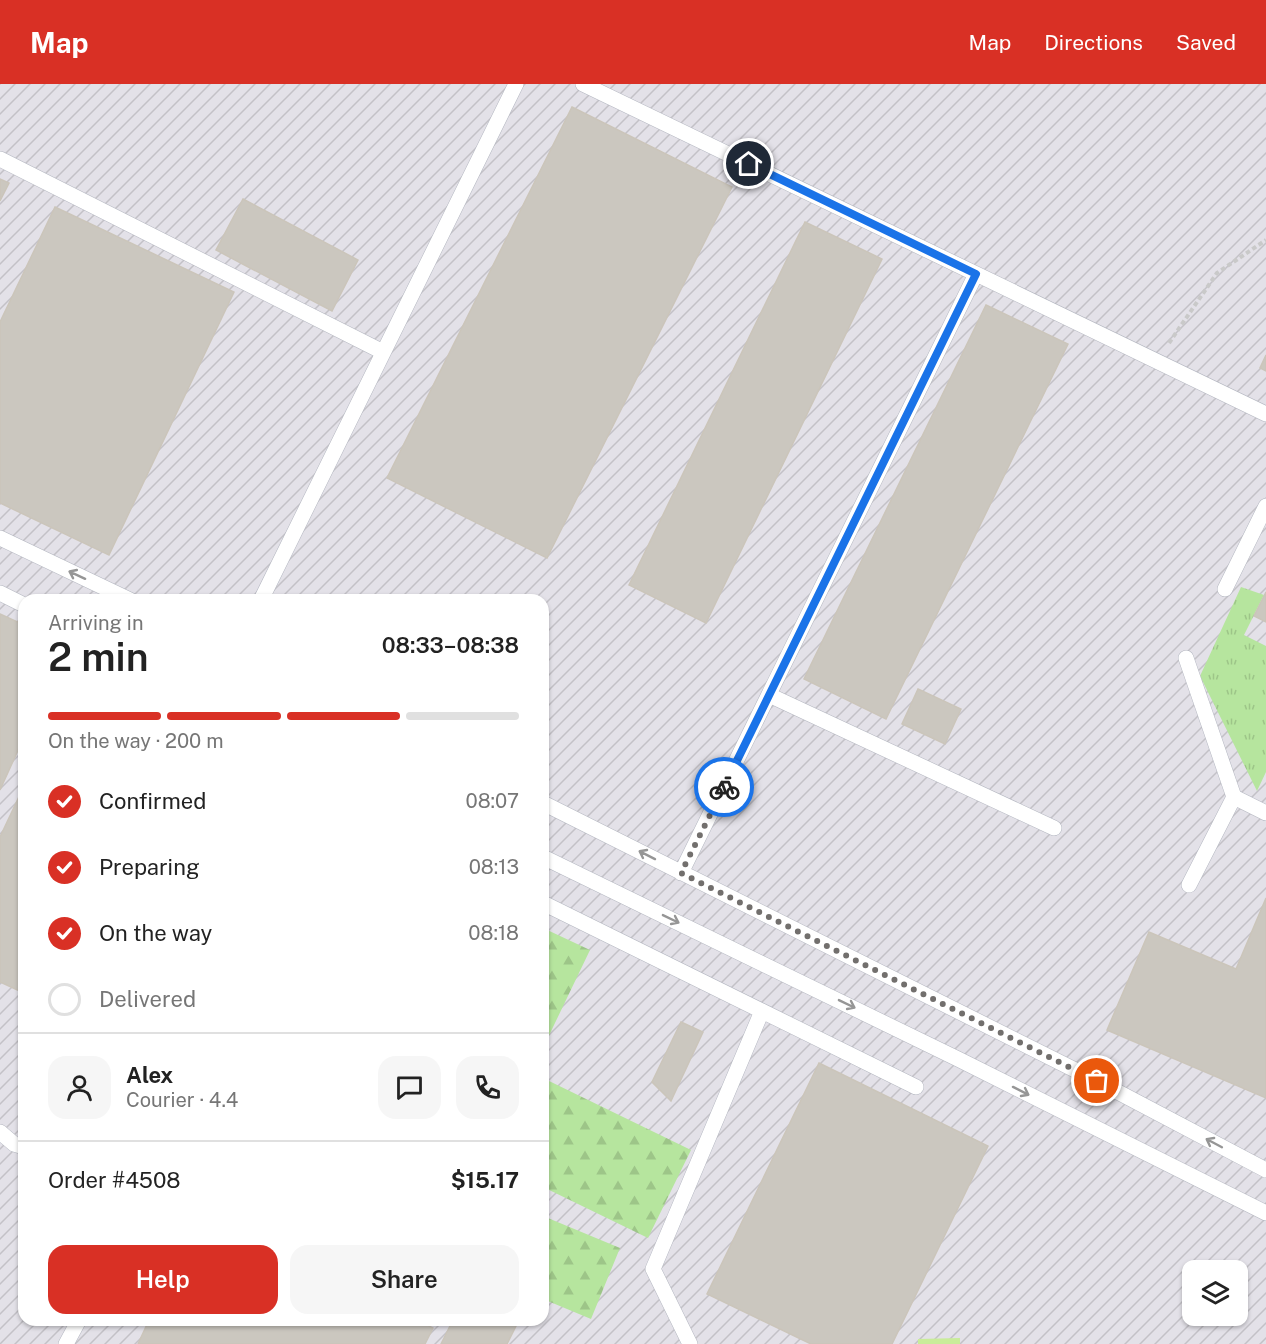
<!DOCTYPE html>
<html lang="en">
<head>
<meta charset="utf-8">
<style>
  :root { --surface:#fff; --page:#f6f6f6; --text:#222; --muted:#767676; --line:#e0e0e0; --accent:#d93025 }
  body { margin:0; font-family:"Public Sans",sans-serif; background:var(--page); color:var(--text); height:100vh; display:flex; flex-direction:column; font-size:22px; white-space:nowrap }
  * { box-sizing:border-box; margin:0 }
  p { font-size:20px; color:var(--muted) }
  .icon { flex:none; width:33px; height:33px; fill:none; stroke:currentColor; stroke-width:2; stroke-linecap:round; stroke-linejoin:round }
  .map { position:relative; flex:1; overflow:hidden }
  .details { position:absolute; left:18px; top:510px; width:531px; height:732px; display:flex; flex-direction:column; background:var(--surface); border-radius:18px; box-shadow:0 2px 4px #0004 }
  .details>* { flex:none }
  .fabs { position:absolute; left:1182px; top:1176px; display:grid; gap:12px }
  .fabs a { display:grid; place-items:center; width:66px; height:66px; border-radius:12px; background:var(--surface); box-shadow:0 2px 4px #0004; font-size:30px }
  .pin { position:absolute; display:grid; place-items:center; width:51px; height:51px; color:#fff; margin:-26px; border:3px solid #fff; border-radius:50%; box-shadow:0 2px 6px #0007 }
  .courier { position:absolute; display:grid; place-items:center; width:60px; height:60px; margin:-30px; border:4px solid #1a73e8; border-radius:50%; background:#fff; color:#222; box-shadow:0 2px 8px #0007 }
  .summary em { font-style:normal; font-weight:600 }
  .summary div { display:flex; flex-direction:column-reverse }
  .summary { display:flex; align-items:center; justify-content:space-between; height:102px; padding:0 30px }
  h1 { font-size:39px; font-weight:600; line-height:45px }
  .bar { display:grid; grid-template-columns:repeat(4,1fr); gap:9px 6px; align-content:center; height:72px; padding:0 30px }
  .bar i { height:8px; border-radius:4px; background:var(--line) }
  .bar .current { background:var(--accent) }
  .bar p { grid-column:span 4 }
  .line { display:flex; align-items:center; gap:15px; padding:0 30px; border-top:2px solid var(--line) }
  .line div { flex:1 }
  .round { display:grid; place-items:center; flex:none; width:63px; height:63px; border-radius:18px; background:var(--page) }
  ol { padding:0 30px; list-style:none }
  li { display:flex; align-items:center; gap:18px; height:66px }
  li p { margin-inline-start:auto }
  li .icon { padding:6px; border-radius:50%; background:var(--accent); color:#fff; stroke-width:4 }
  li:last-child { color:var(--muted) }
  li i { width:33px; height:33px; border:3px solid var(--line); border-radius:50% }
  .cta { display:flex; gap:12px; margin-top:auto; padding:12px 30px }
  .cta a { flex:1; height:69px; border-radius:18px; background:var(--accent); color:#fff; font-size:24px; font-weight:600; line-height:69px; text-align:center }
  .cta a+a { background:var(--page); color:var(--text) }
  header { display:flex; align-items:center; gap:36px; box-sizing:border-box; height:84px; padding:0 30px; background:var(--accent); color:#fff }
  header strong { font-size:28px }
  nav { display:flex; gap:33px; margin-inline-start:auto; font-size:21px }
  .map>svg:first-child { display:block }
</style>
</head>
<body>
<header>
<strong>Map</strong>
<nav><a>Map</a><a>Directions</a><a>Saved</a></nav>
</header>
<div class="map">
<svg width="1266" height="1260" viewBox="0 0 1266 1260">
  <defs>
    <pattern id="industrial-furrows" width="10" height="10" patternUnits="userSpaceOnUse" patternTransform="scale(1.5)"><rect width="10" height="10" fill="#e3e1e8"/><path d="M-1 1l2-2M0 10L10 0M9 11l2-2" fill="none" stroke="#c3c1c7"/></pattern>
    <pattern id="grass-tufts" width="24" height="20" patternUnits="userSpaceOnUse" patternTransform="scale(1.5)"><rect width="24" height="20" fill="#b6e59e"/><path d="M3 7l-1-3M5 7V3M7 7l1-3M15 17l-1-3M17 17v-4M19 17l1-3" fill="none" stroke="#9dc588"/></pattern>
    <pattern id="forest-firs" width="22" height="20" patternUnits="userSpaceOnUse" patternTransform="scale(1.5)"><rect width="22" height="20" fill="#b6e59e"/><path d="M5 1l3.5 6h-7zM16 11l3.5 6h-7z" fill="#9dc588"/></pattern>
  </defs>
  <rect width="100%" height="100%" fill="#efe9e1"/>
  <path fill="url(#industrial-furrows)" fill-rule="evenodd" d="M 0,0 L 1266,0 L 1266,1260 L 0,1260 ZM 24,516 L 543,516 L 543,1236 L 24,1236 ZM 1192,1186 L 1238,1186 L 1238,1232 L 1192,1232 Z"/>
  <path fill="url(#grass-tufts)" d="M 1241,503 L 1264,511 L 1244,551 L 1266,562 L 1266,688 L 1257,707 L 1200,592 Z"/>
  <path fill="url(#forest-firs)" d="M 543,844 L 590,866 L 543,964 Z
    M 547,996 L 691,1066 L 648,1154 L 543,1103 L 543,1004 Z
    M 543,1132 L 620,1164 L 591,1235 L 543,1215 Z"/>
  <path fill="#c9ec9a" d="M 960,1254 L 960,1260 L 918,1260 L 918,1255 Z"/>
  <path fill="#cbc7bf" stroke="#cbc5ba" stroke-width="1.5" d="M 572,23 L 732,103 L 547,474 L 387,394 Z
    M 0,95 L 9,99 L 0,117 Z
    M 243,115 L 358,176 L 332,227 L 216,166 Z
    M 55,123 L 234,208 L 109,471 L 0,419 L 0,238 Z
    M 805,138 L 882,175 L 706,539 L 629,501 Z
    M 986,221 L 1068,260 L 886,635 L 804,595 Z
    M 1266,271 L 1266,287 L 1260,284 Z
    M 1266,508 L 1266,538 L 1254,532 Z
    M 0,530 L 24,541 L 24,653 L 0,706 Z
    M 918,605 L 961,625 L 945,660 L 902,640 Z
    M 24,702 L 24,909 L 0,898 L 0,753 Z
    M 1266,814 L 1266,1014 L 1107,946 L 1149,848 L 1236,885 Z
    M 681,938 L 703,948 L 671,1017 L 652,998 Z
    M 819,979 L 988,1062 L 892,1260 L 811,1260 L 707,1210 Z
    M 149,1236 L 417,1236 L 433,1244 L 425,1260 L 138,1260 Z
    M 453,1236 L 519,1236 L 507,1260 L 441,1260 Z"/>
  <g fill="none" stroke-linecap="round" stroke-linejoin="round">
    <defs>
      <path id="service" d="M 583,0 L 1266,330
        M 0,75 L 383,268
        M 0,454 L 130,516
        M 1225,505 L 1266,422
        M 0,509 L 24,521
        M 261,516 L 516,0
        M 1186,574 L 1234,713 L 1266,729
        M 769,611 L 1054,744
        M 543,719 L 1097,997 L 1266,1086
        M 543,773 L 958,975 L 1266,1129
        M 681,789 L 976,190
        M 1189,801 L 1234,713
        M 543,819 L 916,1003
        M 0,1048 L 14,1060 L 24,1063
        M 66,1260 L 79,1236
        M 690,1260 L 653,1185 L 762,927"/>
    </defs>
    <use href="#service" stroke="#b4b7c1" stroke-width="16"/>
    <path stroke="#c9c9c9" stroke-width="4" stroke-dasharray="4.5 3" stroke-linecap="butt" d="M 1169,259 L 1217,189 L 1266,156"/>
    <use href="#service" stroke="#fff" stroke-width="15"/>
  </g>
  <defs><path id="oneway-shaft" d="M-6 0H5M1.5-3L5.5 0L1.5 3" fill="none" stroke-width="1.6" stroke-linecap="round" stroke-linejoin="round" transform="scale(1.5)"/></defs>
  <g stroke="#969696">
    <use href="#oneway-shaft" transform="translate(77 491) rotate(-155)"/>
    <use href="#oneway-shaft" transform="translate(647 771) rotate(-153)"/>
    <use href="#oneway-shaft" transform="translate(671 835) rotate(26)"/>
    <use href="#oneway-shaft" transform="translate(847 920) rotate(26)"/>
    <use href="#oneway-shaft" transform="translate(1021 1007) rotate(27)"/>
    <use href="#oneway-shaft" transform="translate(1214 1059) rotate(-152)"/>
  </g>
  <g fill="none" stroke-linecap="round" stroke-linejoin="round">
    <path stroke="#726f6d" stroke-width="6" stroke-dasharray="0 10.8" d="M 724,703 L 681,789 L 1097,997"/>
    <path stroke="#1a73e8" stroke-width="8" d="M 724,703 L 976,190 L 749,80"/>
  </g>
</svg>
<div class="fabs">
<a><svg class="icon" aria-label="layers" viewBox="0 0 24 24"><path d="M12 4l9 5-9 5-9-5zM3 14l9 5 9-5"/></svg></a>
</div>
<div class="pin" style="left:1097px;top:997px;background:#ea580c"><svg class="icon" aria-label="bag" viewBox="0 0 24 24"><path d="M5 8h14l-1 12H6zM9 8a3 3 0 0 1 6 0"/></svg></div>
<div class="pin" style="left:749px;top:80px;background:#1f2937"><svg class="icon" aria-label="home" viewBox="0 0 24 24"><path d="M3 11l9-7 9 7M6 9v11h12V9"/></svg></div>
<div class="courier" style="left:724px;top:703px"><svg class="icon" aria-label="bike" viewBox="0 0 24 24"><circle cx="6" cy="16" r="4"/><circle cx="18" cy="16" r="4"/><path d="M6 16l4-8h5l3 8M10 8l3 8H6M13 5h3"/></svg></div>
<section class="details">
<div class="summary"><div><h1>2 min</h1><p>Arriving in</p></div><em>08:33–08:38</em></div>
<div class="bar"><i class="current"></i><i class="current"></i><i class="current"></i><i></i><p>On the way · 200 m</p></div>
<ol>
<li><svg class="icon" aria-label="check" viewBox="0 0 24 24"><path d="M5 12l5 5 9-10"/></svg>Confirmed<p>08:07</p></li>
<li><svg class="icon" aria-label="check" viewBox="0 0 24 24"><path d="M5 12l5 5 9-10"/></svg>Preparing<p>08:13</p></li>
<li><svg class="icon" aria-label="check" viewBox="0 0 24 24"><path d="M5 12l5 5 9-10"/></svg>On the way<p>08:18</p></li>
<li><i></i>Delivered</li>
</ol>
<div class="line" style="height:108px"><a class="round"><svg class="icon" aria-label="person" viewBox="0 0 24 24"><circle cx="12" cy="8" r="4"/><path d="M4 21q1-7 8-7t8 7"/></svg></a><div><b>Alex</b><p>Courier · 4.4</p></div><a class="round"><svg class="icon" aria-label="chat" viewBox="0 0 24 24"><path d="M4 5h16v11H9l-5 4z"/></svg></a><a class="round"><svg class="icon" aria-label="phone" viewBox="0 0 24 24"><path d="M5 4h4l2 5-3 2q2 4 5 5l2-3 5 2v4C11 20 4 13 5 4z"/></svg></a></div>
<div class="line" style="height:78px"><div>Order #4508</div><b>$15.17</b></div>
<div class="cta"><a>Help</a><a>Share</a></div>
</section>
</div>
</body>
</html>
